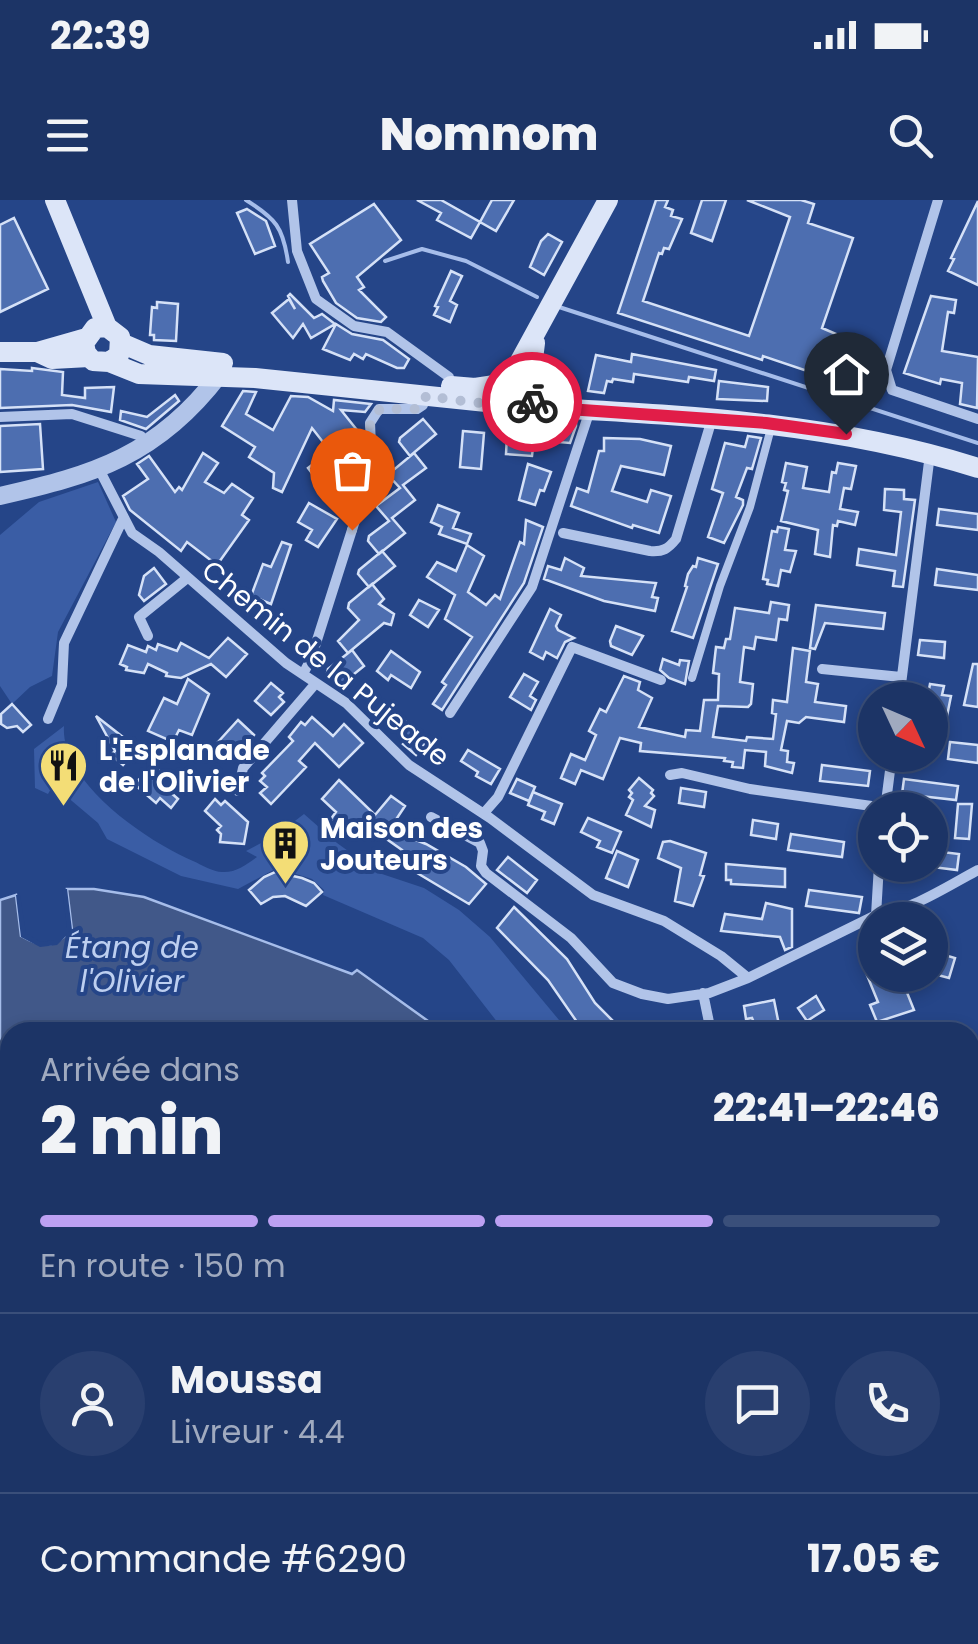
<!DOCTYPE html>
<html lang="fr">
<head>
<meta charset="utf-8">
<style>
  :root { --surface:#1c3466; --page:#293f6f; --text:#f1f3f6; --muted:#a0aabf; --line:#3a4f7a; --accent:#bca0f2 }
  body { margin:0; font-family:Poppins,sans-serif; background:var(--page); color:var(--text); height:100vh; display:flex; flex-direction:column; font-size:38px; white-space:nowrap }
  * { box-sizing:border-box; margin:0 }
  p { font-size:32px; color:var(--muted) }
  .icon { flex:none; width:55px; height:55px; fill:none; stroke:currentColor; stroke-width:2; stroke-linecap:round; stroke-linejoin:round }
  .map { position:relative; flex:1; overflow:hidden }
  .details { position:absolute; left:0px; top:822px; width:980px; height:622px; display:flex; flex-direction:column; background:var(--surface); border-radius:30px 30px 0 0; box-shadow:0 5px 15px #0003,0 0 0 2px var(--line) }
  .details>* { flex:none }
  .needle { width:65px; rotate:134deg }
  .buttons { position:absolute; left:858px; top:482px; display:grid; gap:20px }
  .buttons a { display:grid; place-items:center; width:90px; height:90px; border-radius:50%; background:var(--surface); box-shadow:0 5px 15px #0003,0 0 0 2px var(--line); font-size:50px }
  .pin { position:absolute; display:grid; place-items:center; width:85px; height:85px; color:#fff; margin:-102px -42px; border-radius:50% 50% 50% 0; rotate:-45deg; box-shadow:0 0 10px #0007 }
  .pin .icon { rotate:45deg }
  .courier { position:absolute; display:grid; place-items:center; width:100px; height:100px; margin:-50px; border:8px solid #e11d48; border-radius:50%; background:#fff; color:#222; box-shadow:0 2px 12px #0007 }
  .overview em { font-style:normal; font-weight:800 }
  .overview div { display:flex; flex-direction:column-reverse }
  .overview { display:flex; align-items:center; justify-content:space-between; height:170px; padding:0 40px }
  h1 { font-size:65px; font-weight:800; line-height:75px }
  .bar { display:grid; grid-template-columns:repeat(4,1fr); gap:15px 10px; align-content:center; height:120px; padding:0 40px }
  .bar i { height:12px; border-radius:8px; background:var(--line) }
  .bar .current { background:var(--accent) }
  .bar p { grid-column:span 4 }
  .line { display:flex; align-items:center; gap:25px; padding:0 40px; border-top:2px solid var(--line) }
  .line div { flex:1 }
  .round { display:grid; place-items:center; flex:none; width:105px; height:105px; border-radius:52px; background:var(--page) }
  .status { display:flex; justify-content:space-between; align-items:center; height:70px; padding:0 50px; background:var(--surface); direction:ltr }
  .status svg { height:28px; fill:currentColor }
  header { display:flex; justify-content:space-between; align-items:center; height:130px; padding:0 40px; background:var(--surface); font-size:45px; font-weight:800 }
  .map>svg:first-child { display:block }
</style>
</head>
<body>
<div class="status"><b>22:39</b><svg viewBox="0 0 49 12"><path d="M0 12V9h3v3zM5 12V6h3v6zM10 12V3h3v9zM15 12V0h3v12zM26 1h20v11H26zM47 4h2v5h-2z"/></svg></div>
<header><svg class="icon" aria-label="menu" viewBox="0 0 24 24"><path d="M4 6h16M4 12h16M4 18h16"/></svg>Nomnom<svg class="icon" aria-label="search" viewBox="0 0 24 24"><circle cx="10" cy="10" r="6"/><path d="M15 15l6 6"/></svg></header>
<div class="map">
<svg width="978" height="1444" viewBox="0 0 978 1444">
  <rect width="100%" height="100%" fill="#254588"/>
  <path fill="#3a5da5" d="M 98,282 L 116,322 L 58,432 L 52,476 L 30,487 L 12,504 L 0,486 L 0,335 L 39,302 Z
    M 64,526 C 60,583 147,641 193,661 C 202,665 213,672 222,672 C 235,673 246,665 257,657 L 246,651 L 278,634 L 304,614 L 337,643 L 379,673 L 424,688 L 459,710 L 490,737 L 569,832 L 468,832 L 498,823 L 449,760 L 423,738 L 323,695 L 324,690 L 312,679 L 277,668 L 238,689 L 181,676 L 107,639 L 98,623 L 53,585 L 48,594 L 35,588 L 34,549 Z
    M 0,1256 L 10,1278 L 10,1404 L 0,1418 Z"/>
  <path fill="#415889" stroke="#a6bdea" stroke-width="2.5" d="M 67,689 L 94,689 L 144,697 L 352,774 L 357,770 L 435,826 L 442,825 L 452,832 L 10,832 L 10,1234 L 0,1220 L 0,700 L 16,695 L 21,736 C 44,749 53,748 72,730 Z
    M 970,1016 L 978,1027 L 978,1444 L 4,1444 L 11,1435 L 970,1435 Z"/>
  <path fill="#254588" d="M 62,689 L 67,689 L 72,730 L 57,745 L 40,747 L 21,737 L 16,695 L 20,695 L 26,733 L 41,742 L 54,740 L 67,728 Z"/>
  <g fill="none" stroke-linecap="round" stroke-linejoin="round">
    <path stroke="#a6bdea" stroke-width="4" d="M 246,0 C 276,19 283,27 288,62
      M 385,61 L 422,49 L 466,61 L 537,97
      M 559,107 L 978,243"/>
  </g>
  <path fill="#4d6eb0" stroke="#d5e1f7" stroke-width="2.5" d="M 417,0 L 441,0 L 480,22 L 471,38 L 437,20 L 441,13 Z
    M 492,0 L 514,0 L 496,31 L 480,22 Z
    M 656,0 L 668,0 L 665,7 L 673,10 L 671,16 L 682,19 L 669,49 L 664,48 L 662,54 L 659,53 L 643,101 L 749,136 L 790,17 L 747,0 L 801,0 L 814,4 L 808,23 L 853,38 L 822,128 L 859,144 L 847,179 L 844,178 L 843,183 L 763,156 L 762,160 L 618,113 Z
    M 702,0 L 726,0 L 712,41 L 691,33 Z
    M 978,1 L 978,85 L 948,71 L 954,59 L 951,58 Z
    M 374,4 L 401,40 L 357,77 L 364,87 L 359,90 L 386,117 L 381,122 L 357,118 L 336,103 L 323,81 L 322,77 L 329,73 L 310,44 Z
    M 247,9 L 266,21 L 275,46 L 255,54 L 237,13 Z
    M 14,18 L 48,89 L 0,112 L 0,25 Z
    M 548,34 L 562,42 L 544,75 L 530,67 L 541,41 Z
    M 451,71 L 462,76 L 450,101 L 457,105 L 450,122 L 434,115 L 438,107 L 435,106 Z
    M 290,94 L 314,118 L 322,114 L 335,124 L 311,138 L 303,124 L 293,138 L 272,113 L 289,99 L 295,109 L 288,96 Z
    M 931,96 L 956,100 L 954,113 L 948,112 L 942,151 L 978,157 L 977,208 L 960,204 L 962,183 L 941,179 L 940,184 L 904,173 Z
    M 157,102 L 178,104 L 176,141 L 154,140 L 154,135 L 150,135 L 152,107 L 157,108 Z
    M 336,124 L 352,134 L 383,140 L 409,159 L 404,168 L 397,168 L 366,154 L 363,159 L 354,154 L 350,160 L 323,149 Z
    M 632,154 L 716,170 L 714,181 L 689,177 L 688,182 L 634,174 L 633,182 L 613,179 L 612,182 L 607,181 L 604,193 L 588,191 L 596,155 L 631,162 Z
    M 32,168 L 63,172 L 62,195 L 85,198 L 85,188 L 114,187 L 111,212 L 72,205 L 0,208 L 0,169 L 32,171 Z
    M 719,181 L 768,187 L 767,201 L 717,199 Z
    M 243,191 L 256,192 L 246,214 L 273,230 L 291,196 L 308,197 L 333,211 L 334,200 L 371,204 L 365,212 L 341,210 L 357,230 L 334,248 L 345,261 L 343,266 L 320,284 L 308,268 L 330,251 L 312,228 L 282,292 L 273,288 L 274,273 L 249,257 L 255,247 L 222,226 Z
    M 175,195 L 179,201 L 146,229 L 120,220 L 121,211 L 147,217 Z
    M 508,217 L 576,223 L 576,226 L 570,243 L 534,240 L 532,256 L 506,254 Z
    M 423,219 L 436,234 L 410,256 L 399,242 L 400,238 Z
    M 40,224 L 43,269 L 0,272 L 0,226 Z
    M 463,231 L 484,233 L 481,269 L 460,267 Z
    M 748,236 L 761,238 L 752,269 L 747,268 L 736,297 L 743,300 L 743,305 L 724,343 L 708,337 L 723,293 L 712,289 L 725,243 L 745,247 Z
    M 604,238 L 640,239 L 671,246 L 664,275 L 621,266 L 612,291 L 647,302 L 651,290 L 671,296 L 659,333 L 633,325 L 632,328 L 571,306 L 577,288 L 588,292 L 599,251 L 604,251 Z
    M 203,253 L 218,263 L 205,282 L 224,293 L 232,284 L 253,298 L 242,315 L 249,320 L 217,365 L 187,342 L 181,351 L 130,310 L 123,296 L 148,279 L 137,264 L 149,256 L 175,292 L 179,287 L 182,290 Z
    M 414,253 L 426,268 L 403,285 L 415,300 L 392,318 L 405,333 L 379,354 L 368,341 L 369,336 L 389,321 L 376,306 L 400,288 L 389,276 L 391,272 Z
    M 786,263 L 807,267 L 803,288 L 829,292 L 832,272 L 836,273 L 838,263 L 856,266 L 851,289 L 844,288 L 840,309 L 858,312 L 855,325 L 838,321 L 837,326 L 833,325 L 830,357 L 815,354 L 818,330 L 781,321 L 788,291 L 784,290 L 786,283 L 782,282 Z
    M 528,264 L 551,272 L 544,291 L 540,290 L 535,305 L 519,300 Z
    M 885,289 L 904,290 L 904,299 L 915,300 L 903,387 L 893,386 L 895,371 L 857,365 L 859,349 L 896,355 L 901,312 L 884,310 Z
    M 309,303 L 337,319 L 318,347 L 306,340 L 312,330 L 298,322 Z
    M 438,305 L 459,313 L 453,328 L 471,334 L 467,344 L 439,334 L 442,327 L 431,322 Z
    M 939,309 L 978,314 L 978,330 L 937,325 Z
    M 526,320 L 543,327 L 524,383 L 442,510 L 433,504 L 446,485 L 442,482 L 472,437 L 445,419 L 455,395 L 427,377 L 437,362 L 456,371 L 467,345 L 484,356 L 468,392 L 486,405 L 495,395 L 500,399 L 520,342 L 524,344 Z
    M 778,327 L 789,329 L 785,350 L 796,351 L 790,372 L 781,370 L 778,386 L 767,384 L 768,380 L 763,379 L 772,331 L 777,332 Z
    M 282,342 L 291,345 L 271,404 L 251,396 L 263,364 L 271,367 Z
    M 382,351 L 395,366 L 369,387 L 358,374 L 359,370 Z
    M 565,358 L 584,368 L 581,376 L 656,383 L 652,397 L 658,398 L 655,411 L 604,401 L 544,379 L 548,366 L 561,370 Z
    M 698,358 L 718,364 L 693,438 L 672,431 L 687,387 L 685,386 L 688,374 L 693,366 L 696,367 Z
    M 154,368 L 166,384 L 144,401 L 139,395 L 144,376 Z
    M 937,369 L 978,375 L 978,390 L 935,385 Z
    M 372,384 L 384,399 L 379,404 L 394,414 L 391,425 L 384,423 L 348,453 L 338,441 L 359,420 L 348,408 L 349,403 Z
    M 419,400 L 439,410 L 428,427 L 410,415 Z
    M 771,402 L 789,405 L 787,420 L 779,419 L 776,440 L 756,437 L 754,449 L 744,447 L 740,482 L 753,484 L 751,504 L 748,507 L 718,506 L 713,537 L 746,541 L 747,537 L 773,539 L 776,514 L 772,513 L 773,500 L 787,502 L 793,448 L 810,451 L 806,482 L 818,484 L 815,502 L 846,506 L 844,522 L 806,517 L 799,523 L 787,521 L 781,550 L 788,551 L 787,562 L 794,563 L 792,573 L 765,566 L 766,552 L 745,550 L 743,568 L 732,567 L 733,562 L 724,561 L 725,558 L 640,551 L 641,543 L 620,538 L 603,579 L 581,570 L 575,584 L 561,578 L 571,554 L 585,560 L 596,535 L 589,531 L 600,509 L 606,512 L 624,476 L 640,482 L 638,490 L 652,498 L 639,527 L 685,537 L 686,530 L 700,531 L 704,500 L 718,500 L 719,474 L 713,473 L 716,447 L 724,448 L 726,439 L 730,439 L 735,408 L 769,413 Z
    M 816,405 L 885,413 L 883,429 L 825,423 L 815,449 L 810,448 Z
    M 550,409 L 561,415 L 556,426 L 558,430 L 574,438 L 565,442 L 557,458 L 546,452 L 543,459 L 530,452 Z
    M 616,426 L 643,436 L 632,455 L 611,446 L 610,441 Z
    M 228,438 L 247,454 L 226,477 L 211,464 L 181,478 L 166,476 L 167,473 L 148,464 L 144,473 L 126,470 L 127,467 L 120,464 L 128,445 L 146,452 L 148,446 L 156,450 L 158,444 L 177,451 L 181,443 L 209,458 Z
    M 920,440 L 945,442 L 944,458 L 918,455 Z
    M 352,450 L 364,466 L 338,487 L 327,473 L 328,469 Z
    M 391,451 L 420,472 L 411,488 L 391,475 L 388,480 L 377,471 Z
    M 663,459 L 679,465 L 680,460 L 689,461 L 685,484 L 669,478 L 660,470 Z
    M 973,464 L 978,464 L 978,507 L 964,505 Z
    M 524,474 L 538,482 L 530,496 L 536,500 L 531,510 L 510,497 Z
    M 188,479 L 209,494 L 192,535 L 179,530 L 173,542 L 148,531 L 164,498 L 177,504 Z
    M 271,483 L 283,493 L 279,497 L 284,502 L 271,515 L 255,501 Z
    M 930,484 L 944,486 L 942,495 L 951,496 L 947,516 L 930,513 L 930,500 L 927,500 Z
    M 12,504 L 31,525 L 23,532 L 17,526 L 7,528 L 1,524 L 1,514 Z
    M 96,516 L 137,548 L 123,565 L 111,555 L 115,551 Z
    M 312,517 L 333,536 L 344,524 L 363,543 L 339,567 L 315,543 L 299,561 L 306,567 L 271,604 L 260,593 L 267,587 L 260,581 L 265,576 L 262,573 L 293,541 L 289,537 L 301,522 L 305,525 Z
    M 238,520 L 254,535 L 238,557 L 218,542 Z
    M 405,521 L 429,539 L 416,555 L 403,544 L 407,539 L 398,531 Z
    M 950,542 L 978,545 L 978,563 L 948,559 Z
    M 468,550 L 500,569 L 491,584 L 476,576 L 478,572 L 461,561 Z
    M 822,565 L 870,571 L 868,586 L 820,581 Z
    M 154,566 L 166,577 L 160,583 L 178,599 L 171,608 L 160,598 L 156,603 L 134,584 Z
    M 639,578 L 653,590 L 651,593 L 654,596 L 645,606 L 655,610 L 651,627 L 626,615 L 633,600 L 629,597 L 632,593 L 629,590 Z
    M 517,579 L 535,587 L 529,601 L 510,593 Z
    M 904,579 L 958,586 L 956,600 L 902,594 Z
    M 339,580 L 375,615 L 391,596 L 405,606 L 393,624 L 400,631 L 398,633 L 426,644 L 466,667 L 486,684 L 469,704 L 397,661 L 402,650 L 361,621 L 349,635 L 330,620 L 336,612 L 322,599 Z
    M 681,588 L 706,592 L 704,607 L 679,603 Z
    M 533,592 L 562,604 L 554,624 L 542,619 L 545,612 L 528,605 Z
    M 215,599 L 221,605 L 225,601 L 248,622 L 244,644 L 220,642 L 221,634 L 217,630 L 221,626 L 205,611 Z
    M 958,604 L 972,604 L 969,639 L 955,638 Z
    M 588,618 L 621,632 L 612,653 L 597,647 L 600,641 L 581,632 Z
    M 753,620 L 778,624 L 776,639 L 751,635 Z
    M 791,634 L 844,642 L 842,657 L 788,650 Z
    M 670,641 L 706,653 L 700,675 L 704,676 L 693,706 L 675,701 L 681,668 L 658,658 L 663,642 Z
    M 617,651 L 638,660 L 628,687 L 606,678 Z
    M 934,651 L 959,654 L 957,670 L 932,667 Z
    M 508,657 L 537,680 L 527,693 L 497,670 Z
    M 726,664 L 785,669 L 785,687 L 731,684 L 731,680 L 726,680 Z
    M 275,672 L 302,678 L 314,683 L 322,692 L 306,706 L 285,696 L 273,697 L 261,704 L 249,690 L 264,677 Z
    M 809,690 L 862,697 L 859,713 L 806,706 Z
    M 766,703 L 792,709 L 792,747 L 785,750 L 780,737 L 721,731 L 725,714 L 762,719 Z
    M 514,707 L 567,759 L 595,803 L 624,832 L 589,832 L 577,822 L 548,780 L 497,728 Z
    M 938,753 L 955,758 L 949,778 L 930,773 L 930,756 L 937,758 Z
    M 875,757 L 875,775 L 900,775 L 914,810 L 877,822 L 870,805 L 878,802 L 862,763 Z
    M 816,796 L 824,810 L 807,821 L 798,808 Z
    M 774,800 L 780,830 L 758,832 L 752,818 L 746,819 L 744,806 Z"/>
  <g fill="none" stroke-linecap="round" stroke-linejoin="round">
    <path stroke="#b1c4e9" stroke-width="8" d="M 692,478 L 720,386 L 750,307 L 771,228"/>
    <path stroke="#b1c4e9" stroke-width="10" d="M 292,0 L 297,51 L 316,99 L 354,126 L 387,132 L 449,177 L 450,186
      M 938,0 L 886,170 L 892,190 L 978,219
      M 0,217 L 72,214 L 141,236 L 145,245
      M 99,269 L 132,333 L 159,352 L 286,463 L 346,503 L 409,565 L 490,618 L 593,695 L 664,721 L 721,756 L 748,778
      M 563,333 L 650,351 C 663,352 668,349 676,339 L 712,219
      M 148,436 L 139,417 L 186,379
      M 822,469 L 901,477
      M 303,474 L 311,459 L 372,267 L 370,223 L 379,209 L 417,209 L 423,205 L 426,196
      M 899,500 L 930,254
      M 450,513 L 532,387 L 590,210
      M 48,519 L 62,485 L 64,443 L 123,319
      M 670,575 L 682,573 L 750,589 L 886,608
      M 238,591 L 243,568 L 316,483
      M 885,610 L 892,555
      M 484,613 L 498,597 L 572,447 L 661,480
      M 431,617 L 480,643 L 483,651 L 481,666 L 486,673 L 571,738 L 613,783 L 642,794 L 668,799 L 709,793 L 748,778 L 876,715 C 912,710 946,687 978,670
      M 876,715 L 879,665
      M 703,793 L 711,832"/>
    <path stroke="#b1c4e9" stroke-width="18" d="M 0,296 C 94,275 158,255 219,175"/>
    <path stroke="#dce5f8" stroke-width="20" d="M 55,0 L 107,127
      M 121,143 L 149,155 L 223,163
      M 0,152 L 37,152 L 86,138
      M 37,152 L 52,159 L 89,157
      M 109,162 L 119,155 L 120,137 L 107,127 L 95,128 L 84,143 L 86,153 L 93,161 L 109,162 L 139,174 L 255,178 L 496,203 C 517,202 534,205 554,208 C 698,216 840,224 978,268
      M 451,186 L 475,188 L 508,183
      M 508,192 L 508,183 L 608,0
      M 533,202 L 539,189 L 532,167 L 535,143"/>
  </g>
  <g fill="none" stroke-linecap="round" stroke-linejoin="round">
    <path stroke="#b3bed5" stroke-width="10" stroke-dasharray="0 18" d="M 352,330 L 372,267 L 370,223 L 380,209 L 417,209 L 423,205 L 426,196 C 452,199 511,210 532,202"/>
    <path stroke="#e11d48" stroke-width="12" d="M 532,202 L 554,208 L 766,223 L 846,234"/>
  </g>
  <defs>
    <symbol id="restaurant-pin" viewBox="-11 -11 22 30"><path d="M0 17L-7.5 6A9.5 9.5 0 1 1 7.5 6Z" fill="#f3dd76" stroke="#254588"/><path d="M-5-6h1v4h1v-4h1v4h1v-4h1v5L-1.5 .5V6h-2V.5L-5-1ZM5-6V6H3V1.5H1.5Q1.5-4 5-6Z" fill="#111"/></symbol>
    <symbol id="building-pin" viewBox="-11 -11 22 30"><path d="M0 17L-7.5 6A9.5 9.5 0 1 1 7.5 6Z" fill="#f3dd76" stroke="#254588"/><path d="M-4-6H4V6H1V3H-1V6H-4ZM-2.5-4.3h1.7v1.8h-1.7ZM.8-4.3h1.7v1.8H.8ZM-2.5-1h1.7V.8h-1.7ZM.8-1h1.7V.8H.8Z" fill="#111"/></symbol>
  </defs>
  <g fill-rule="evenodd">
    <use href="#restaurant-pin" x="36" y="538" width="55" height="75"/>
    <use href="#building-pin" x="258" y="616" width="55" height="75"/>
  </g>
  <g text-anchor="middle" stroke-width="8" stroke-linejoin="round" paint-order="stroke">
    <g font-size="28" fill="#fff" stroke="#254588">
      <text transform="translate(326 463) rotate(39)" y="10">Chemin de la Pujeade</text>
    </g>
    <g font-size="28" font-weight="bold" fill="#fff" stroke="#254588" text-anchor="start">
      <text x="99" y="560">L'Esplanade<tspan x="99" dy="32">de l'Olivier</tspan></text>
      <text x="320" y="638">Maison des<tspan x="320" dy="32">Jouteurs</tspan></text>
    </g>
    <g font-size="30" font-style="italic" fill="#bdcff0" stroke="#254588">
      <text x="132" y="758">Étang de<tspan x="132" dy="34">l'Olivier</tspan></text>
    </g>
  </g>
</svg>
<div class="buttons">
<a><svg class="needle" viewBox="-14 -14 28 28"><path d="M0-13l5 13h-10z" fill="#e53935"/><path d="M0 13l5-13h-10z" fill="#a0aabf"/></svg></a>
<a><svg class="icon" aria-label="locate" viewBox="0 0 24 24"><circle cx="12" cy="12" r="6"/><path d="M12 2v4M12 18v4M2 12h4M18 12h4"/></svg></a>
<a><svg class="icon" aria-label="layers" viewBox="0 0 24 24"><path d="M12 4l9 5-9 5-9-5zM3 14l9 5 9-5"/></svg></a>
</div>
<div class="pin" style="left:352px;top:330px;background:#ea580c"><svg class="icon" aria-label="bag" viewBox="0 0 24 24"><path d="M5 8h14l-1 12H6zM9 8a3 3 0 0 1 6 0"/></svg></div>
<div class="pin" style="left:846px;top:234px;background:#1f2937"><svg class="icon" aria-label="home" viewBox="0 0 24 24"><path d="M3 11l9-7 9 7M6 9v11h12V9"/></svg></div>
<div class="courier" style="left:532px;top:202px"><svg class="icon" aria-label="bike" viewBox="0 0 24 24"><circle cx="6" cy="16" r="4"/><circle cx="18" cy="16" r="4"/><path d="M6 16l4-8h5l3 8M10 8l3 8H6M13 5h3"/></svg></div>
<section class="details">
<div class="overview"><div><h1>2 min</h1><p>Arrivée dans</p></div><em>22:41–22:46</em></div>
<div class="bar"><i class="current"></i><i class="current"></i><i class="current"></i><i></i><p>En route · 150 m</p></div>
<div class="line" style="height:180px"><a class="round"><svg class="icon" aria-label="person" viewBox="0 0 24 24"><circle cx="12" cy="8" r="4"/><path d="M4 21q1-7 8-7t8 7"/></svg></a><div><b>Moussa</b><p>Livreur · 4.4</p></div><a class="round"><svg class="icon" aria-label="chat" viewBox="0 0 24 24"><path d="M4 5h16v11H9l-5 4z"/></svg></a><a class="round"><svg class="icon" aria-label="phone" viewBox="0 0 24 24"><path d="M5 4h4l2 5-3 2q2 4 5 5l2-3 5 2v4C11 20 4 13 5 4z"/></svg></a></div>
<div class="line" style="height:130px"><div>Commande #6290</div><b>17.05 €</b></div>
</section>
</div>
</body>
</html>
